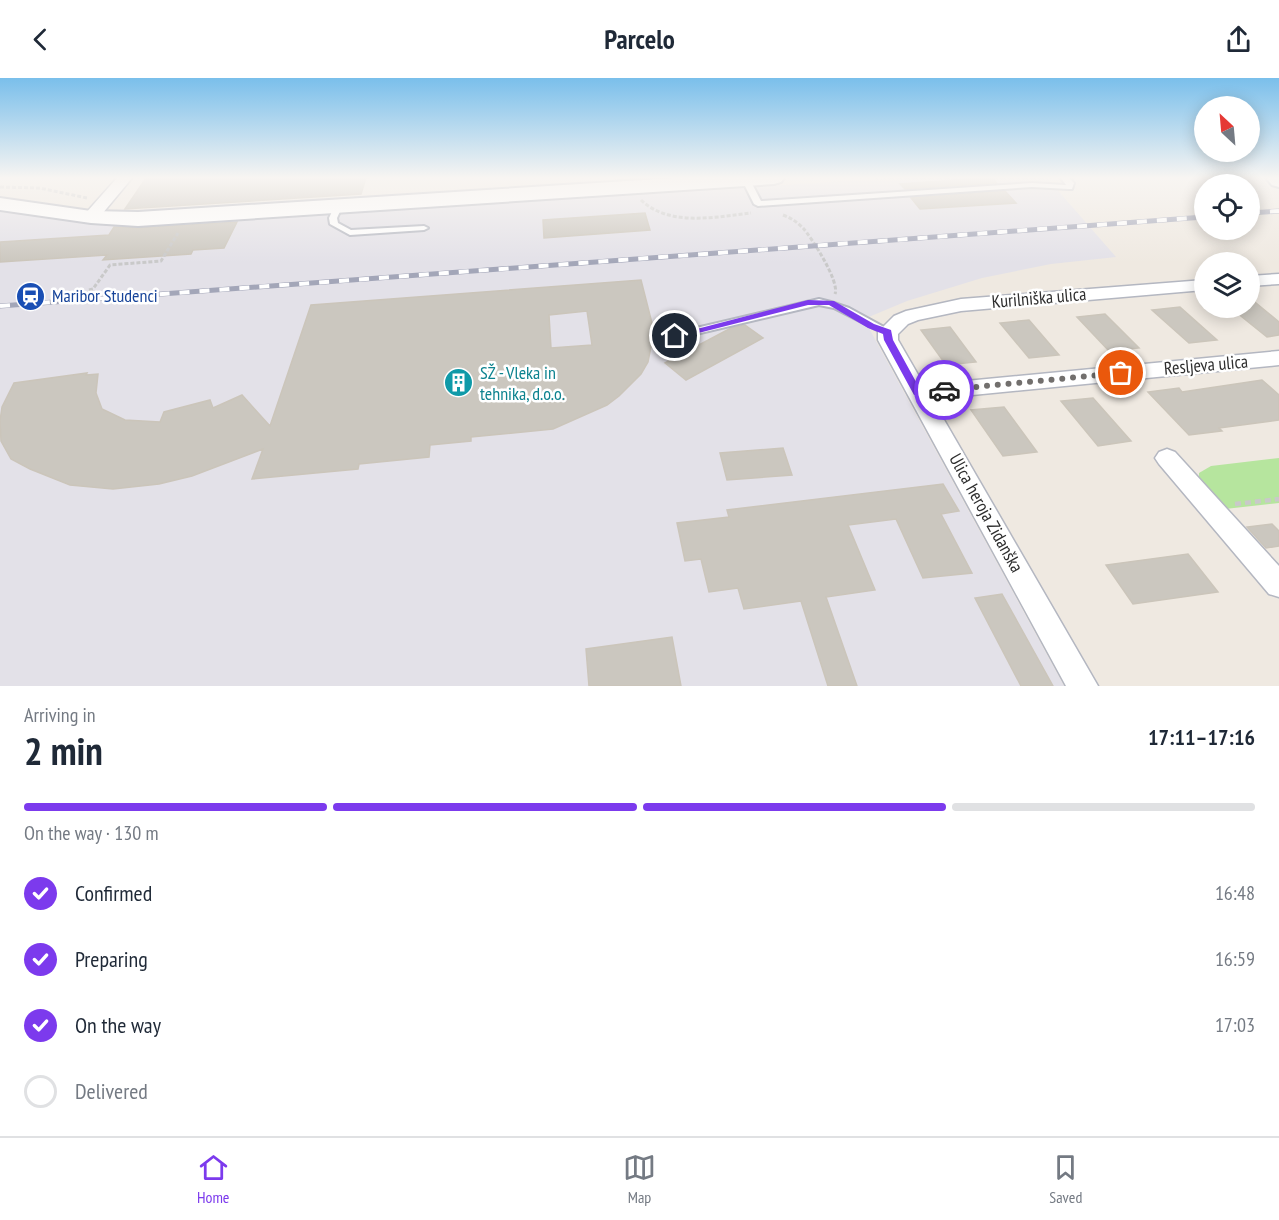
<!DOCTYPE html>
<html lang="en">
<head>
<meta charset="utf-8">
<style>
  :root { --surface:#fff; --page:#f2f2f3; --text:#1f2937; --muted:#747a83; --line:#e0e1e3; --accent:#7c3aed }
  body { margin:0; font-family:"PT Sans Narrow",sans-serif; background:var(--page); color:var(--text); height:100vh; display:flex; flex-direction:column; font-size:22px; white-space:nowrap }
  * { box-sizing:border-box; margin:0 }
  p { font-size:20px; color:var(--muted) }
  .icon { flex:none; width:33px; height:33px; fill:none; stroke:currentColor; stroke-width:2; stroke-linecap:round; stroke-linejoin:round }
  .map { position:relative; height:608px; overflow:hidden }
  .details { display:flex; flex-direction:column; background:var(--surface); flex:1 }
  .details>* { flex:none }
  .needle { width:39px; rotate:334deg }
  .fabs { position:absolute; left:1194px; top:18px; display:grid; gap:12px }
  .fabs a { display:grid; place-items:center; width:66px; height:66px; border-radius:50%; background:var(--surface); box-shadow:0 3px 15px #0003; font-size:30px }
  .pin { position:absolute; display:grid; place-items:center; width:51px; height:51px; color:#fff; margin:-26px; border:3px solid #fff; border-radius:50%; box-shadow:0 2px 6px #0007 }
  .courier { position:absolute; display:grid; place-items:center; width:60px; height:60px; margin:-30px; border:4px solid #7c3aed; border-radius:50%; background:#fff; color:#222; box-shadow:0 2px 8px #0007 }
  .overview em { font-style:normal; font-weight:800 }
  .overview div { display:flex; flex-direction:column-reverse }
  .overview { display:flex; align-items:center; justify-content:space-between; height:102px; padding:0 24px }
  h1 { font-size:39px; font-weight:800; line-height:45px }
  .bar { display:grid; grid-template-columns:repeat(4,1fr); gap:9px 6px; align-content:center; height:72px; padding:0 24px }
  .bar i { height:8px; border-radius:4px; background:var(--line) }
  .bar .current { background:var(--accent) }
  .bar p { grid-column:span 4 }
  ol { padding:0 24px; list-style:none }
  li { display:flex; align-items:center; gap:18px; height:66px }
  li p { margin-inline-start:auto }
  li .icon { padding:6px; border-radius:50%; background:var(--accent); color:#fff; stroke-width:4 }
  li:last-child { color:var(--muted) }
  li i { width:33px; height:33px; border:3px solid var(--line); border-radius:50% }
  header { display:flex; justify-content:space-between; align-items:center; height:78px; padding:0 24px; background:var(--surface); font-size:27px; font-weight:800 }
  .menu { display:flex; justify-content:space-around; align-items:center; height:84px; border-top:2px solid var(--line); background:var(--surface); font-size:16px; color:var(--muted) }
  .menu a { display:grid; justify-items:center; gap:3px }
  .menu .current { color:var(--accent) }
  .map>svg:first-child { display:block }
</style>
</head>
<body>
<header><svg class="icon" aria-label="back" viewBox="0 0 24 24"><path d="M15 5l-7 7 7 7"/></svg>Parcelo<svg class="icon" aria-label="share" viewBox="0 0 24 24"><path d="M12 15V3M7 8l5-5 5 5M5 13v7h14v-7"/></svg></header>
<div class="map">
<svg width="1279" height="608" viewBox="0 0 1279 608">
  <rect width="100%" height="100%" fill="#efe9e1"/>
  <path fill="#e3e1e8" d="M 891,100 L 1047,100 L 1116,179 L 1051,186 L 982,200 L 907,223 L 864,241 L 1064,608 L 0,608 L 0,134 L 137,149 Z"/>
  <path fill="#b6e59e" d="M 1279,380 L 1279,425 L 1225,431 L 1199,402 L 1199,395 L 1211,388 Z"/>
  <path fill="#cbc7bf" stroke="#cbc5ba" stroke-width="1.5" fill-rule="evenodd" d="M 146,100 L 366,100 L 361,116 L 125,131 Z
    M 986,100 L 992,100 L 997,105 L 905,111 L 900,106 Z
    M 1005,113 L 1016,125 L 920,131 L 911,120 Z
    M 645,135 L 650,152 L 544,160 L 543,142 Z
    M 237,144 L 224,170 L 193,172 L 191,176 L 103,182 L 107,177 L 0,184 L 0,164 L 109,157 L 114,149 L 138,150 Z
    M 641,202 L 654,253 L 648,284 L 641,296 L 619,318 L 607,327 L 553,351 L 471,359 L 471,363 L 430,367 L 429,379 L 359,386 L 358,391 L 252,401 L 263,371 L 192,398 L 159,406 L 113,411 L 70,407 L 30,391 L 11,381 L 1,363 L 0,343 L 2,329 L 14,305 L 87,295 L 86,297 L 98,296 L 96,315 L 102,331 L 125,342 L 160,344 L 164,334 L 210,322 L 213,330 L 242,317 L 270,348 L 311,227 ZM 587,233 L 592,267 L 551,270 L 549,237 Z
    M 1250,220 L 1279,244 L 1279,257 L 1267,259 L 1231,230 L 1250,230 Z
    M 1180,229 L 1217,262 L 1189,265 L 1152,232 Z
    M 1105,236 L 1139,270 L 1109,273 L 1077,239 Z
    M 1029,242 L 1059,277 L 1029,280 L 1000,245 Z
    M 745,247 L 763,260 L 686,302 L 665,285 L 731,250 Z
    M 950,249 L 976,284 L 946,287 L 921,252 Z
    M 1262,302 L 1279,317 L 1279,342 L 1219,350 L 1222,353 L 1189,357 L 1148,314 L 1179,310 L 1182,314 Z
    M 1093,320 L 1131,363 L 1098,368 L 1061,323 Z
    M 1004,329 L 1037,374 L 1003,378 L 971,332 Z
    M 783,370 L 792,397 L 727,402 L 720,375 Z
    M 943,406 L 959,433 L 941,436 L 972,495 L 923,500 L 896,441 L 848,447 L 875,512 L 826,519 L 857,608 L 828,608 L 801,523 L 744,531 L 738,510 L 709,514 L 701,481 L 685,483 L 677,445 L 729,439 L 727,432 Z
    M 1272,446 L 1279,453 L 1279,468 L 1266,470 L 1247,449 Z
    M 1188,476 L 1218,514 L 1133,526 L 1106,487 Z
    M 1002,516 L 1053,608 L 1021,608 L 975,520 Z
    M 672,559 L 681,608 L 589,608 L 586,571 Z"/>
  <g fill="none" stroke-linecap="round" stroke-linejoin="round">
    <defs>
      <path id="lane" d="M 744,100 L 749,100 L 761,123 L 1032,105 L 1066,107 L 1061,100 L 1069,100 L 1074,105 L 1072,111 L 1069,111 L 1032,109 L 758,128 L 754,126 L 742,102 Z
        M 335,127 L 338,127 L 342,129 L 337,140 L 338,145 L 351,152 L 424,148 L 428,150 L 424,152 L 350,157 L 330,146 L 329,140 Z
        M 819,221 L 831,224 L 849,230 L 893,254 L 888,257 L 885,256 L 834,230 L 819,227 L 675,261 L 670,258 L 675,255 Z"/>
      <path id="street" d="M 117,100 L 132,100 L 97,142 L 85,142 L 83,139 L 85,136 Z
        M 1279,196 L 1279,206 L 1250,208 L 1250,198 Z
        M 1204,202 L 1204,212 L 961,233 L 918,242 L 908,246 L 898,256 L 898,262 L 924,307 L 1279,273 L 1279,287 L 932,321 L 1098,608 L 1066,608 L 878,262 L 878,254 L 894,238 L 906,233 L 961,221 Z
        M 1167,371 L 1175,374 L 1279,488 L 1279,519 L 1269,516 L 1159,386 L 1155,380 L 1159,374 Z"/>
      <path id="secondary" d="M 675,100 L 784,100 L 781,104 L 774,106 L 138,148 L 91,145 L 0,132 L 0,120 L 91,133 L 138,134 Z
        M 1266,100 L 1279,100 L 1279,109 L 1272,107 Z"/>
    </defs>
    <use href="#lane" stroke="#b4b7c1" stroke-width="4"/>
    <use href="#street" stroke="#b4b7c1" stroke-width="3"/>
    <use href="#secondary" stroke="#b4b7c1" stroke-width="4"/>
    <path stroke="#c9c9c9" stroke-width="3" stroke-dasharray="4 2" stroke-linecap="butt" d="M 0,109 L 40,110 L 87,120
      M 641,122 C 669,149 716,139 751,135
      M 783,137 C 791,140 797,144 803,150 C 812,160 840,204 835,216
      M 89,212 L 93,211 L 110,187 L 161,183 L 178,155"/>
    <path stroke="#c9c9c9" stroke-width="4.5" stroke-dasharray="6 4" stroke-linecap="butt" d="M 1235,426 L 1279,421"/>
    <use href="#lane" fill="#fff" fill-rule="evenodd"/>
    <use href="#street" fill="#fff" fill-rule="evenodd"/>
    <use href="#secondary" fill="#fff" fill-rule="evenodd"/>
    <defs>
      <path id="rail" d="M 1250,135 L 1279,133
        M 0,228 L 1204,139"/>
    </defs>
    <use href="#rail" stroke="#a3a6b8" stroke-width="5"/>
    <use href="#rail" stroke="#fff" stroke-width="4" stroke-dasharray="10" stroke-linecap="butt"/>
  </g>
  <linearGradient id="sky" x2="0" y2="1"><stop stop-color="#7abfeb"/><stop offset="0.54" stop-color="#f8f5f2"/><stop offset="1" stop-color="#f8f5f2" stop-opacity="0"/></linearGradient>
  <rect width="1279" height="185" fill="url(#sky)"/>
  <path fill="#7c3aed" d="M 808,222 L 834,223 L 874,246 L 891,252 L 893,262 L 920,311 L 944,309 L 948,310 L 948,314 L 914,317 L 884,262 L 883,256 L 868,250 L 829,227 L 808,227 L 675,261 L 670,258 Z"/>
  <g fill="none" stroke-linecap="round" stroke-linejoin="round">
    <path stroke="#726f6d" stroke-width="6" stroke-dasharray="0 10.8" d="M 944,312 L 1121,295"/>
  </g>
  <defs>
    <symbol id="station-disc" viewBox="-11 -11 22 22"><circle r="9.5" fill="#1a4fb4" stroke="#fff"/><path d="M-3-6H3Q5-6 5-4V2Q5 4 3 4L4.5 6H3L1.5 4h-3L-3 6H-4.5L-3 4Q-5 4-5 2V-4Q-5-6-3-6ZM-3.5-4v3h7v-3ZM-3.5 1v1.5H-2V1ZM2 1v1.5H3.5V1Z" fill="#fff"/></symbol>
    <symbol id="building-disc" viewBox="-11 -11 22 22"><circle r="9.5" fill="#0f9aa8" stroke="#fff"/><path d="M-4-6H4V6H1V3H-1V6H-4ZM-2.5-4.3h1.7v1.8h-1.7ZM.8-4.3h1.7v1.8H.8ZM-2.5-1h1.7V.8h-1.7ZM.8-1h1.7V.8H.8Z" fill="#fff"/></symbol>
  </defs>
  <g fill-rule="evenodd">
    <use href="#station-disc" x="14" y="202" width="33" height="33"/>
    <use href="#building-disc" x="442" y="288" width="33" height="33"/>
  </g>
  <g text-anchor="middle" stroke-width="5" stroke-linejoin="round" paint-order="stroke">
    <g font-size="18" fill="#164399" stroke="#fff" text-anchor="start">
      <text x="52" y="224">Maribor Studenci</text>
    </g>
    <g font-size="18" fill="#2e2e2e" stroke="#fff">
      <text transform="translate(1039 220) rotate(-5)" y="6">Kurilniška ulica</text>
      <text transform="translate(1206 287) rotate(-5)" y="6">Resljeva ulica</text>
      <text transform="translate(986 435) rotate(61)" y="6">Ulica heroja Zidanška</text>
    </g>
    <g font-size="18" fill="#0d838f" stroke="#fff" text-anchor="start">
      <text x="480" y="301">SŽ - Vleka in<tspan x="480" dy="21">tehnika, d.o.o.</tspan></text>
    </g>
  </g>
</svg>
<div class="fabs">
<a><svg class="needle" viewBox="-14 -14 28 28"><path d="M0-13l5 13h-10z" fill="#e53935"/><path d="M0 13l5-13h-10z" fill="#747a83"/></svg></a>
<a><svg class="icon" aria-label="locate" viewBox="0 0 24 24"><circle cx="12" cy="12" r="6"/><path d="M12 2v4M12 18v4M2 12h4M18 12h4"/></svg></a>
<a><svg class="icon" aria-label="layers" viewBox="0 0 24 24"><path d="M12 4l9 5-9 5-9-5zM3 14l9 5 9-5"/></svg></a>
</div>
<div class="pin" style="left:1121px;top:295px;background:#ea580c"><svg class="icon" aria-label="bag" viewBox="0 0 24 24"><path d="M5 8h14l-1 12H6zM9 8a3 3 0 0 1 6 0"/></svg></div>
<div class="pin" style="left:675px;top:258px;background:#1f2937"><svg class="icon" aria-label="home" viewBox="0 0 24 24"><path d="M3 11l9-7 9 7M6 9v11h12V9"/></svg></div>
<div class="courier" style="left:944px;top:312px"><svg class="icon" aria-label="car" viewBox="0 0 24 24"><path d="M5 17H2v-5l4-1 3-4h7l3 4 3 1v5h-3M9 17h6M6 11h13"/><circle cx="7" cy="17" r="2"/><circle cx="17" cy="17" r="2"/></svg></div>
</div>
<section class="details">
<div class="overview"><div><h1>2 min</h1><p>Arriving in</p></div><em>17:11–17:16</em></div>
<div class="bar"><i class="current"></i><i class="current"></i><i class="current"></i><i></i><p>On the way · 130 m</p></div>
<ol>
<li><svg class="icon" aria-label="check" viewBox="0 0 24 24"><path d="M5 12l5 5 9-10"/></svg>Confirmed<p>16:48</p></li>
<li><svg class="icon" aria-label="check" viewBox="0 0 24 24"><path d="M5 12l5 5 9-10"/></svg>Preparing<p>16:59</p></li>
<li><svg class="icon" aria-label="check" viewBox="0 0 24 24"><path d="M5 12l5 5 9-10"/></svg>On the way<p>17:03</p></li>
<li><i></i>Delivered</li>
</ol>
</section>
<nav class="menu">
<a class="current"><svg class="icon" aria-label="home" viewBox="0 0 24 24"><path d="M3 11l9-7 9 7M6 9v11h12V9"/></svg>Home</a>
<a><svg class="icon" aria-label="map" viewBox="0 0 24 24"><path d="M3 6l6-2 6 2 6-2v14l-6 2-6-2-6 2zM9 4v14M15 6v14"/></svg>Map</a>
<a><svg class="icon" aria-label="saved" viewBox="0 0 24 24"><path d="M7 4h10v16l-5-4-5 4z"/></svg>Saved</a>
</nav>
</body>
</html>
